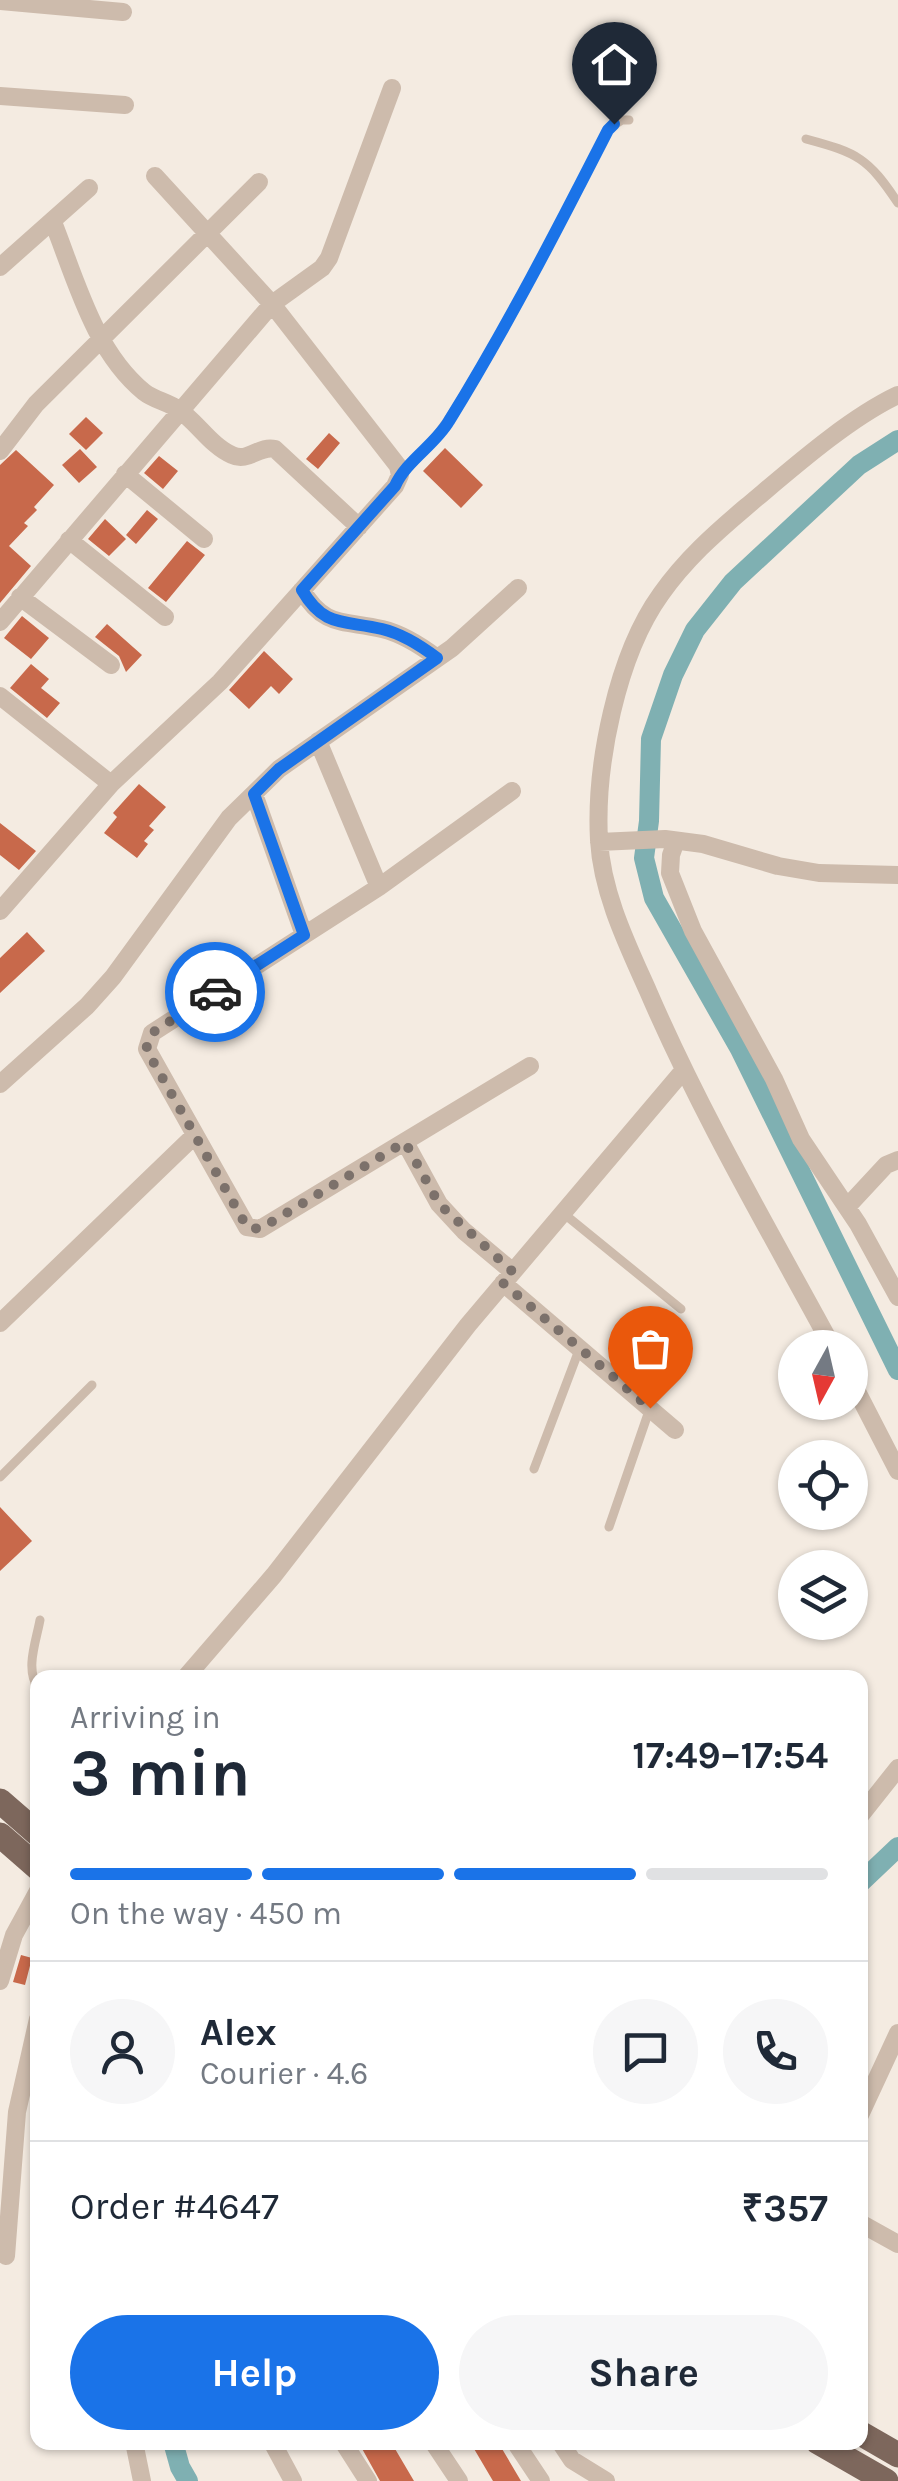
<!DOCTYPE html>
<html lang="en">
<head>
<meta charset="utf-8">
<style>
  :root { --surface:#fff; --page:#f6f6f7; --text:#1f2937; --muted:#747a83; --line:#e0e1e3; --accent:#1a73e8 }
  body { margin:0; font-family:Karla,sans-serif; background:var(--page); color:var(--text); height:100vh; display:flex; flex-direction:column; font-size:38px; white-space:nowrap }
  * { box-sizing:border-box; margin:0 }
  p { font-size:32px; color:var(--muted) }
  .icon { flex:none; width:55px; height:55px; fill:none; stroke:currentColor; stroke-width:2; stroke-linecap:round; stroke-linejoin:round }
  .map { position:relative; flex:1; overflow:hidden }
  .details { position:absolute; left:30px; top:1670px; width:838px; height:780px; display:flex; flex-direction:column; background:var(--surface); border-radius:20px; box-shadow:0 2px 8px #0004 }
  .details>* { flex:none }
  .needle { width:65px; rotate:188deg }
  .fabs { position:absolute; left:778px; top:1330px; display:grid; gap:20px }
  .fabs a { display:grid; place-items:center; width:90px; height:90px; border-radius:50%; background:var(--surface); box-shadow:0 2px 8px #0004; font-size:50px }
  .pin { position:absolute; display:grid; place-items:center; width:85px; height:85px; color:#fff; margin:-102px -42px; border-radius:50% 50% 50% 0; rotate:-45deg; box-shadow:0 0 10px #0007 }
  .pin .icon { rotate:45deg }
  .courier { position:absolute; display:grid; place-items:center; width:100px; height:100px; margin:-50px; border:8px solid #1a73e8; border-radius:50%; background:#fff; color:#222; box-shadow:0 2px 12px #0007 }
  .summary em { font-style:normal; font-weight:700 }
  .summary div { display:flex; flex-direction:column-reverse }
  .summary { display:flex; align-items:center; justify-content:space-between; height:170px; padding:0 40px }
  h1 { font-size:65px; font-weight:700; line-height:75px }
  .bar { display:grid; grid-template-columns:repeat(4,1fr); gap:15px 10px; align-content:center; height:120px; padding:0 40px }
  .bar i { height:12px; border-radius:8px; background:var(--line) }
  .bar .on { background:var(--accent) }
  .bar p { grid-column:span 4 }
  .line { display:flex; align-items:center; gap:25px; padding:0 40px; border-top:2px solid var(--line) }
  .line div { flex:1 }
  .round { display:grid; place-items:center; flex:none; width:105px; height:105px; border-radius:52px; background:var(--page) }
  .action { display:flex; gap:20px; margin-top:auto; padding:20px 40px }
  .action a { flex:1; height:115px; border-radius:60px; background:var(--accent); color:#fff; font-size:40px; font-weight:700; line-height:115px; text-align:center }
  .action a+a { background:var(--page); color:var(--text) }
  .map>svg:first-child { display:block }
</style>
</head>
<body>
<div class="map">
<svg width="898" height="2481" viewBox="0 0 898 2481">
  <rect width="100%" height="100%" fill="#f4ebe1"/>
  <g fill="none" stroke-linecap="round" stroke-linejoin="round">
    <path stroke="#7fb0b2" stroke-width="20" d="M 898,440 L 859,465 L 733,582 L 695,630 L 673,675 L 651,739 L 649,821 L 644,858 L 654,898 L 740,1049 L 898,1370
      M 860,1883 L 898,1847
      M 173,2442 L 180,2467 L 188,2481"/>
  </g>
  <path fill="#c8694b" d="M 86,417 L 103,433 L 86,450 L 69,434 Z
    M 329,433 L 340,443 L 318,469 L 306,459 Z
    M 445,448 L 483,485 L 461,508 L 423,471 Z
    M 80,449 L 97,467 L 79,483 L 62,465 Z
    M 16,450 L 54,485 L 34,507 L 37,510 L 24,523 L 28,526 L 9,546 L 31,566 L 0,603 L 0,465 Z
    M 159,456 L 178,471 L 163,489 L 144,473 Z
    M 147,510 L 158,519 L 136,544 L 126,535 Z
    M 105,519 L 126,539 L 109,556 L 88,539 Z
    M 187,541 L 205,555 L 166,602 L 148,588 Z
    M 22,616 L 49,638 L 31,659 L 4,638 Z
    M 107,624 L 142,655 L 126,672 L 119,656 L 95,637 Z
    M 264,651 L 293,679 L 279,694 L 271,686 L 249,709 L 229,690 Z
    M 31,664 L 49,679 L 41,688 L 60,703 L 47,718 L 10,688 Z
    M 139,784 L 166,807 L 149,826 L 154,830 L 144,841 L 148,844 L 137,858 L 104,833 L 117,817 L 113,813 Z
    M 0,823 L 36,851 L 19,870 L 0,855 Z
    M 27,932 L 45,951 L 0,993 L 0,958 Z
    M 0,1507 L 32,1541 L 0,1571 Z
    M 21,1955 L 32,1958 L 25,1985 L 13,1982 Z
    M 363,2442 L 391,2442 L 414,2481 L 380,2481 L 360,2445 Z
    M 470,2442 L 498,2442 L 521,2481 L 493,2481 Z"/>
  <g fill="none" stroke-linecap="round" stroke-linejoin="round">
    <path stroke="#cdbbac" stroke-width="9" d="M 806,139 C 858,153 868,158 898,203
      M 400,475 C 440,440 463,397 489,352 C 532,279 569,205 608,129 L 622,120 L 629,120
      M 563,1213 L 681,1309
      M 534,1469 L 579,1350
      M 0,1477 L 92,1385
      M 609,1527 L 650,1408
      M 38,1688 C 25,1669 36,1642 40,1620
      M 748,2442 L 751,2445"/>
    <path stroke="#cdbbac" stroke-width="18" d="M 0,1 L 123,12
      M 0,96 L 125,105
      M 53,222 C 76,280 94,351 144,392 C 154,400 168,402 179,410 C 197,422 211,446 232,455 C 248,463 259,445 275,449 L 359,527
      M 0,267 L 89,188
      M 0,451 L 36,404 L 259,182
      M 125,474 L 204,539
      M 69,540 L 165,617
      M 302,590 C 324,628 344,620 382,629 C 403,634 420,645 437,658
      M 20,597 L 111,665
      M 0,622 L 272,304 L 322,268 L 329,258 L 392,88
      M 0,696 L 111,784
      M 318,741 L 379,887
      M 512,791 L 379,887 L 152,1033 L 147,1049 L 247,1227 L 260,1229 L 530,1066
      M 254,794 L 304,935
      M 676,841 L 671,855 L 670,873 L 693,931 L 774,1079 L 801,1139 L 858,1224 L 898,1297
      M 599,842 L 665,839 L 703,844 L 778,866 L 819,873 L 898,875
      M 0,911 L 111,784 L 220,682 L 395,486 L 400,475 L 398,466 L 272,304 L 155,176
      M 0,1084 L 87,1006 L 113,977 L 229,818 L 279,769 L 452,648 L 518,588
      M 405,1142 L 439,1204 L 464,1231 L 513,1272
      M 847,1207 L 886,1165 L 898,1160
      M 503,1283 L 675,1430
      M 0,1323 L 194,1136
      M 833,1348 C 769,1230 701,1114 648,991 C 627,944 602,893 599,840 C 595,765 617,655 661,594 C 685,560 714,534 746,507 C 789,471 847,419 898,395
      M 850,1378 L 898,1471
      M 185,1678 L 274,1575 L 468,1325 L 683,1071
      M 860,1816 L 898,1768
      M 0,1981 L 14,1935 L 38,1891
      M 860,2115 L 898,2033
      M 860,2223 L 898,2244
      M 6,2256 L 17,2112 L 38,2019
      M 134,2442 L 142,2481
      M 272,2442 L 293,2481
      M 343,2442 L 368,2481
      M 433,2442 L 459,2481
      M 515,2442 L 541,2481
      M 560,2442 L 572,2460 L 606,2481"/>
    <path stroke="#7d675c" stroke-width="25" d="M 0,1801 L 38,1834
      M 0,1835 L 38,1868
      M 860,2433 L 898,2455
      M 818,2442 L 886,2481"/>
  </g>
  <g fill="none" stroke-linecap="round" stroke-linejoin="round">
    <path stroke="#7c716b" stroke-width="10" stroke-dasharray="0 18" d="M 215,992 L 152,1033 L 146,1049 L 247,1227 L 260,1229 L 405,1142 L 439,1204 L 513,1272 L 503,1283 L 650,1408"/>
    <path stroke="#1a73e8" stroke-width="12" d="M 215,992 L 304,935 L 254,794 L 279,769 L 437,658 C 420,645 403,634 382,629 C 344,620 324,628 302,590 L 395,486 C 406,461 435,445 449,421 C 507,327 558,228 608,130 L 614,124"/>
  </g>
</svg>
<div class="fabs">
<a><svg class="needle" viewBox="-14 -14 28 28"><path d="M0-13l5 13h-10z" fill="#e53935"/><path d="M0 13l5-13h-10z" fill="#747a83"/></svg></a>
<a><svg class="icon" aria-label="locate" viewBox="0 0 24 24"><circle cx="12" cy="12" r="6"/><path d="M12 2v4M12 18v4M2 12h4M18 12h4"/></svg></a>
<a><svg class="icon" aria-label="layers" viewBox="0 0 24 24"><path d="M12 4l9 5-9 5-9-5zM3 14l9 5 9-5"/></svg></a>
</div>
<div class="pin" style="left:650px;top:1408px;background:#ea580c"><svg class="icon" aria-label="bag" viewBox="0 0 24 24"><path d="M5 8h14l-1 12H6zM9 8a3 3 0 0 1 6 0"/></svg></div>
<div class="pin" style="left:614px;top:124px;background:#1f2937"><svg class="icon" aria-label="home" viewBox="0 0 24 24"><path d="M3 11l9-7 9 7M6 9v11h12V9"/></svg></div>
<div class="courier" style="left:215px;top:992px"><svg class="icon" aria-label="car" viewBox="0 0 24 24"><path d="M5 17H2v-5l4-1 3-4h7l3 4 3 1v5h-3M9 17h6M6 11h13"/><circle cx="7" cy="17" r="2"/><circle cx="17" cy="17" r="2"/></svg></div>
<section class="details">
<div class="summary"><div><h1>3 min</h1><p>Arriving in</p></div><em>17:49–17:54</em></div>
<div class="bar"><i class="on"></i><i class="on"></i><i class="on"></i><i></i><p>On the way · 450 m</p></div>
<div class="line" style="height:180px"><a class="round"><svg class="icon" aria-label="person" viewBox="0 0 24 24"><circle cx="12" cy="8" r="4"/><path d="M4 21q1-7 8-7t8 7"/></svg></a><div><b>Alex</b><p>Courier · 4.6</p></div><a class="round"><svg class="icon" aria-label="chat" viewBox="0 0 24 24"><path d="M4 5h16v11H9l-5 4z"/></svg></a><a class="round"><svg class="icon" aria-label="phone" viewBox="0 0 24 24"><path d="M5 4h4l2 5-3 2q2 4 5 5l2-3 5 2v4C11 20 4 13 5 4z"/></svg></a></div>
<div class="line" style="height:130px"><div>Order #4647</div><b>₹357</b></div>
<div class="action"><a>Help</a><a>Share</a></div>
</section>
</div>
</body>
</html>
